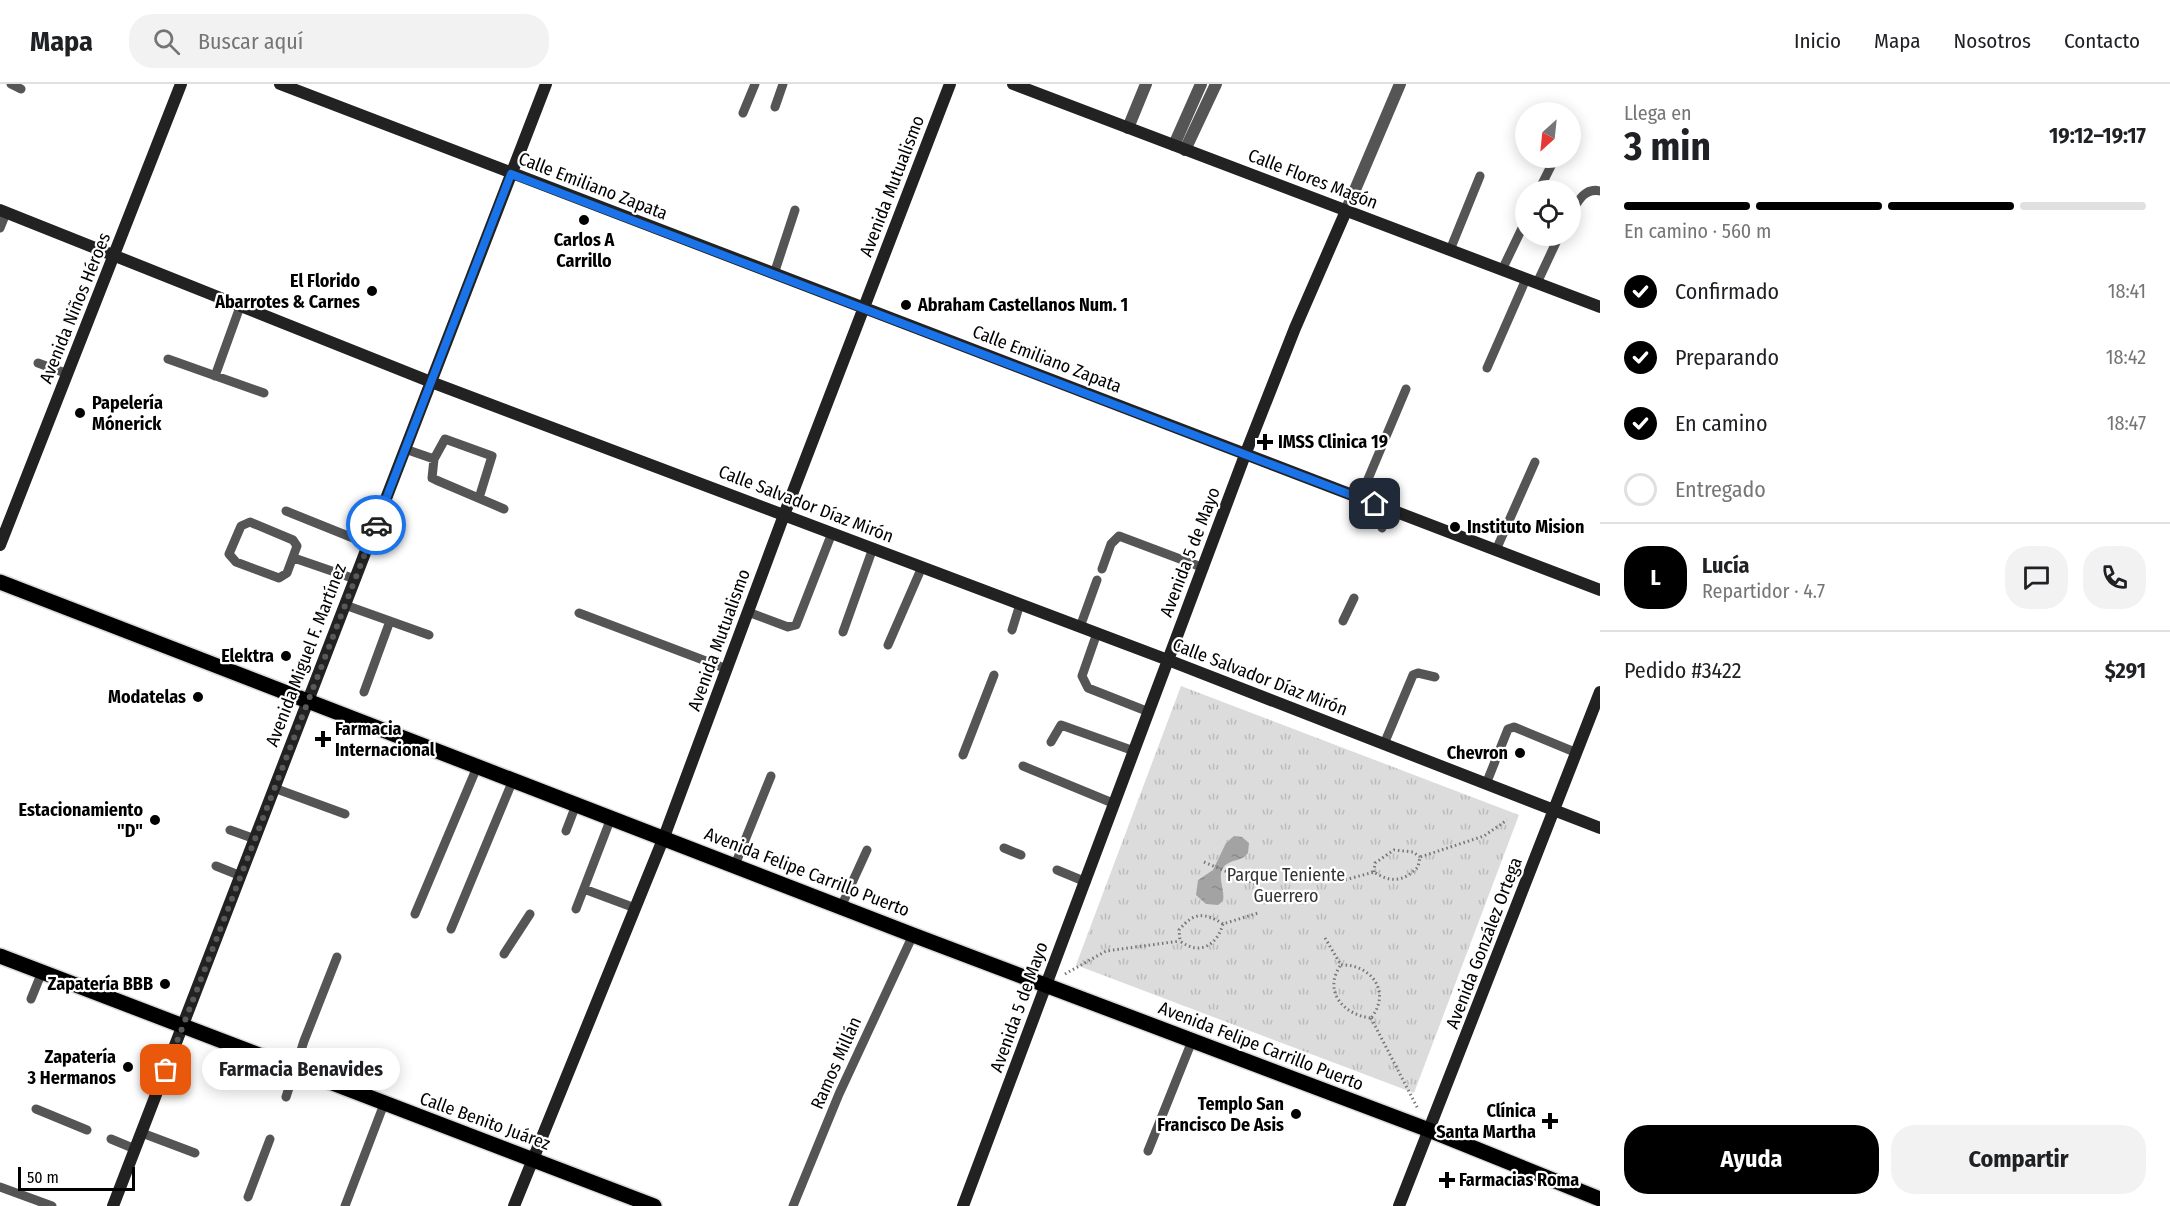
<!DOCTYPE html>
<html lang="es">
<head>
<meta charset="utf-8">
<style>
  :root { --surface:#fff; --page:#f2f2f2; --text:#202124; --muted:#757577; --line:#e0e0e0; --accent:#000 }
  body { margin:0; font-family:"Fira Sans Condensed",sans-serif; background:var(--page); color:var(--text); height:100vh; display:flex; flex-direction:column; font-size:22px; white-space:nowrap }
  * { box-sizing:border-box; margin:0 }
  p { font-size:20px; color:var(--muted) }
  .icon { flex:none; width:33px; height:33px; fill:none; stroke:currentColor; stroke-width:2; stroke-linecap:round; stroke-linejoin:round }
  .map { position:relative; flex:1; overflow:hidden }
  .panel { display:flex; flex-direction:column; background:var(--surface); width:570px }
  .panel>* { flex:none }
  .needle { width:39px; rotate:207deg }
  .buttons { position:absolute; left:1515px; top:18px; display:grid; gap:12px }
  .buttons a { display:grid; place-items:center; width:66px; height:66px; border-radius:50%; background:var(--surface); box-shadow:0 3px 15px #0003; font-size:30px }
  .scale { position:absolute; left:18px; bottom:15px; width:117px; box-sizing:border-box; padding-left:6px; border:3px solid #000; border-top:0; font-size:16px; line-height:21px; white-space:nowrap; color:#000; -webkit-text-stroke:4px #fff; paint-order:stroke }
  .pin { position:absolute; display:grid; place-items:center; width:51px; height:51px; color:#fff; margin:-26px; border-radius:12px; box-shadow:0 3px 9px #0006 }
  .courier { position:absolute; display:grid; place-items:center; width:60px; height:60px; margin:-30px; border:4px solid #1a73e8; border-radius:50%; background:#fff; color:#222; box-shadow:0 2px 8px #0007 }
  .bubble { position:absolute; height:42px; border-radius:21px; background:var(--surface); box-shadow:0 3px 15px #0003; font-size:20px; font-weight:700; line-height:42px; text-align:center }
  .head em { font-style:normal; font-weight:700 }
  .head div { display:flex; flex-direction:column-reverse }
  .head { display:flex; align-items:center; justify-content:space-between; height:102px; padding:0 24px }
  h1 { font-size:39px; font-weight:700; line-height:45px }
  .bar { display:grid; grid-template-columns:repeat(4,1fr); gap:9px 6px; align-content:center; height:72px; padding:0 24px }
  .bar i { height:8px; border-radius:4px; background:var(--line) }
  .bar .on { background:var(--accent) }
  .bar p { grid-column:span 4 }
  .line { display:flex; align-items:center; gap:15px; padding:0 24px; border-top:2px solid var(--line) }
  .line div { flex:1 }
  .round { display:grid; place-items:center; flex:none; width:63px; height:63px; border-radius:24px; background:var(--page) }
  ol { padding:0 24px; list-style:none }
  li { display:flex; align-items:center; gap:18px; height:66px }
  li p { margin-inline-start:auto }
  li .icon { padding:6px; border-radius:50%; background:var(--accent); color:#fff; stroke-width:4 }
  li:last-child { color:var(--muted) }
  li i { width:33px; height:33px; border:3px solid var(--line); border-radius:50% }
  .primary-button { display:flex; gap:12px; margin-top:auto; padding:12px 24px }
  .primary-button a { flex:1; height:69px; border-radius:24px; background:var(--accent); color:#fff; font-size:24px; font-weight:700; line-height:69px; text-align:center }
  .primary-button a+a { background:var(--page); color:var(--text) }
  header { display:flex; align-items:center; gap:36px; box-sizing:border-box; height:84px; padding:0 30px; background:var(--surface); border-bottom:2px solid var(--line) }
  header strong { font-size:28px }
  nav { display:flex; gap:33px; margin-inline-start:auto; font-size:21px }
  .search { width:420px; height:54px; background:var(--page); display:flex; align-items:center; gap:15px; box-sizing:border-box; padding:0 21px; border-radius:24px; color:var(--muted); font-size:22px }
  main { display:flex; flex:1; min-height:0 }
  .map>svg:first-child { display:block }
</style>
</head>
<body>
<header>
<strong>Mapa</strong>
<div class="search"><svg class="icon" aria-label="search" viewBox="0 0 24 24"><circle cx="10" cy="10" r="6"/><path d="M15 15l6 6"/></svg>Buscar aquí</div>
<nav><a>Inicio</a><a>Mapa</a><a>Nosotros</a><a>Contacto</a></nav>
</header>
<main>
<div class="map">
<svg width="1600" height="1122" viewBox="0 0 1600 1122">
  <defs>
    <pattern id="park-tufts" width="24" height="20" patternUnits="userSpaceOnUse" patternTransform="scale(1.5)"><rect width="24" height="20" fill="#dcdcdc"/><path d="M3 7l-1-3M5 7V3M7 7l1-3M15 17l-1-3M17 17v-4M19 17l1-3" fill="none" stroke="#bbb"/></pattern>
    <pattern id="water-ripples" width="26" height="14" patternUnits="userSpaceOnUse" patternTransform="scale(1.5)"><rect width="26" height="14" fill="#a3a3a3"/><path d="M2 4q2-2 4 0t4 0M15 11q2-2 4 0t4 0" fill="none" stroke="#8b8b8b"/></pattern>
  </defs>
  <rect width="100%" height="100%" fill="#fff"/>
  <path fill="url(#park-tufts)" d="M 1181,602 L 1519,731 L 1414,1009 L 1076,881 Z"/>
  <path fill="url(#water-ripples)" d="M 1234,752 L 1242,753 L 1249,759 L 1248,769 C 1242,777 1234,775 1227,780 C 1214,788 1226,806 1223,817 L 1218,821 L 1206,820 L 1196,811 L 1198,796 L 1213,786 L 1226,759 Z"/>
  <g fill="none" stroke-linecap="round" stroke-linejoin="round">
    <defs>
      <path id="primary" d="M 0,498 L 913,851 L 1429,1046 L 1600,1115
        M 0,872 L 654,1122"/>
    </defs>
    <use href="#primary" stroke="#dbdbdb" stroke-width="18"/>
    <path stroke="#777" stroke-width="3" stroke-dasharray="1.5 3" stroke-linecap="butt" d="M 1204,778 L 1258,801
      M 1374,788 L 1375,779 L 1394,766 L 1413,768 L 1420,773
      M 1341,797 L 1374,788 C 1390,799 1404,798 1418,783 L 1420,773 L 1484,752 L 1507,736
      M 1223,840 C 1217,861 1200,872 1180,857 L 1179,846 C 1194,828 1204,828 1223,840 L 1258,829
      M 1325,854 L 1341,881
      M 1341,881 C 1371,880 1392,908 1371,934
      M 1340,882 C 1323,908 1344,931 1371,934
      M 1065,890 L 1106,867 L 1180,857
      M 1371,934 L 1418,1025"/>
    <path stroke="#555" stroke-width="9" d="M 11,0 L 21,5
      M 775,23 L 783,0
      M 743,29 L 755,0
      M 1539,106 L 1555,74
      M 1570,131 C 1577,119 1584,103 1600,107
      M 0,144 L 6,129
      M 1450,166 L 1480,92
      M 1502,186 L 1526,136
      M 774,190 L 795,126
      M 1537,199 L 1559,152
      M 168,275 L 264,309
      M 38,279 L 68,290
      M 1487,284 L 1526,195
      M 215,292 L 241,220
      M 405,365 L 434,375
      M 479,414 L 492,372 L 445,355 L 434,375 L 432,394 L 436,396 L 504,425
      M 1360,414 L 1406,305
      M 286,427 L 368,460
      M 250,438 L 293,456 L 297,462 L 287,489 L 279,494 L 236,478 L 229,470 L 241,442 Z
      M 1382,444 L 1390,426
      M 1496,466 L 1535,378
      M 294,474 L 355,495
      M 1102,485 L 1111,460 L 1119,452 L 1204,484
      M 345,521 L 429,551
      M 748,528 L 788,543 L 796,541 L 832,449
      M 579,529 L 727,585
      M 1343,537 L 1354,514
      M 1080,543 L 1097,496
      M 1012,546 L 1020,520
      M 843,548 L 873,464
      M 1097,549 L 1082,592 L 1088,604 L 1149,628
      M 888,561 L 922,483
      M 364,608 L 390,537
      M 1051,658 L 1061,641 L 1134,667
      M 1384,660 L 1413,591 L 1418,589 L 1435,593
      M 963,671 L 994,591
      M 1023,682 L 1115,720
      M 1486,700 L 1508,645 L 1514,643 L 1577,669
      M 274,704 L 345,730
      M 230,746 L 255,755
      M 566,747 L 576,721
      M 1004,764 L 1021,771
      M 735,781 L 771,692
      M 216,782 L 241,792
      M 1057,786 L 1086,798
      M 584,805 L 635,824
      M 841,823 L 867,766
      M 576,825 L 611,734
      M 415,830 L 477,683
      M 451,845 L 513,696
      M 504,870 L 530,830
      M 31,915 L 42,888
      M 286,1013 L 304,957 L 337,873
      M 36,1025 L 87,1046
      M 142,1049 L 195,1069
      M 111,1055 L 135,1065
      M 1148,1067 L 1192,957
      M 0,1103 L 52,1122
      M 248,1113 L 270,1055
      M 345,1122 L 384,1020
      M 793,1122 L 839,1010 L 913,851"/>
    <path stroke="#555" stroke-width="12" d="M 1128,44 L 1146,0
      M 1174,61 L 1201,0
      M 1185,66 L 1216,0
      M 1346,127 L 1400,0"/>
    <path stroke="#222" stroke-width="12" d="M 280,0 L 1600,506
      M 1013,0 L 1600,223
      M 0,126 L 431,298 L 1168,576 L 1600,744
      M 0,461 L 181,0
      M 113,1122 L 546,0
      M 514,1122 L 664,753 L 784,431 L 950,0
      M 963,1122 L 1245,371 L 1295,244 L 1346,127
      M 1399,1122 L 1600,608"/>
    <use href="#primary" stroke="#000" stroke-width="15"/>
  </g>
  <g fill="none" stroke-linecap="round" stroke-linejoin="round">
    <path stroke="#595959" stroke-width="6" stroke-dasharray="0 10.8" d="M 166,986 L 376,441"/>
    <path stroke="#1a73e8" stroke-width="8" d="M 376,441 L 511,90 L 1375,420"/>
  </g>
  <g fill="#000" stroke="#fff" stroke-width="2">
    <circle cx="584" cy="136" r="6"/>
    <circle cx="372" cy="207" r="6"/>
    <circle cx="906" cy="221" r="6"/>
    <circle cx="80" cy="329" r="6"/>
    <path d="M1262 349h6v6h6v6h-6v6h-6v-6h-6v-6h6z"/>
    <circle cx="1455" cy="443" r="6"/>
    <circle cx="286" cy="572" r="6"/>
    <circle cx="198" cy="613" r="6"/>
    <path d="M320 646h6v6h6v6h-6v6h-6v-6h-6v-6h6z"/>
    <circle cx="1520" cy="669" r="6"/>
    <circle cx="155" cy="736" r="6"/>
    <circle cx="165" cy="900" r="6"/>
    <circle cx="128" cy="983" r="6"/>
    <circle cx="1296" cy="1030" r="6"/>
    <path d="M1547 1028h6v6h6v6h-6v6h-6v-6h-6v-6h6z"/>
    <path d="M1444 1087h6v6h6v6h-6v6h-6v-6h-6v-6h6z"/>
  </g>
  <g text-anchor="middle" stroke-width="4.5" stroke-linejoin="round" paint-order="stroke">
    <g font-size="18" fill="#000" stroke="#fff">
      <text transform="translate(1313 95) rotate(21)" y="6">Calle Flores Magón</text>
      <text transform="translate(593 102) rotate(21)" y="6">Calle Emiliano Zapata</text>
      <text transform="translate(892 102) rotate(-69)" y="6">Avenida Mutualismo</text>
      <text transform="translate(75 224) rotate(-68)" y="6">Avenida Niños Héroes</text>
      <text transform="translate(1047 275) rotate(21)" y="6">Calle Emiliano Zapata</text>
      <text transform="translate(806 420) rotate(21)" y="6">Calle Salvador Díaz Mirón</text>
      <text transform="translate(1190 468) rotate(-69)" y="6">Avenida 5 de Mayo</text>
      <text transform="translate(719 556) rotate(-70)" y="6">Avenida Mutualismo</text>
      <text transform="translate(306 571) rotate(-69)" y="6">Avenida Miguel F. Martínez</text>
      <text transform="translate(1260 593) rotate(21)" y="6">Calle Salvador Díaz Mirón</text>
      <text transform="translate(807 788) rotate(21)" y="6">Avenida Felipe Carrillo Puerto</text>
      <text transform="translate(1484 859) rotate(-69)" y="6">Avenida González Ortega</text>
      <text transform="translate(1019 923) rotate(-70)" y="6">Avenida 5 de Mayo</text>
      <text transform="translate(1261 962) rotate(21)" y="6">Avenida Felipe Carrillo Puerto</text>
      <text transform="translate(836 979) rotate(-66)" y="6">Ramos Millán</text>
      <text transform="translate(485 1037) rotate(20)" y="6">Calle Benito Juárez</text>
    </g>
    <g font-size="18" font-weight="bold" fill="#000" stroke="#fff" text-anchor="end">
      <text x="584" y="162" text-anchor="middle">Carlos A<tspan x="584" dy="21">Carrillo</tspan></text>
      <text x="360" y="203">El Florido<tspan x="360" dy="21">Abarrotes &amp; Carnes</tspan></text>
      <text x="918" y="227" text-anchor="start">Abraham Castellanos Num. 1</text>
      <text x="92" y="325" text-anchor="start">Papelería<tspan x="92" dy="21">Mónerick</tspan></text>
      <text x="1278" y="364" text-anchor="start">IMSS Clinica 19</text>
      <text x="1467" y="449" text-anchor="start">Instituto Mision</text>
      <text x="274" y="578">Elektra</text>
      <text x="186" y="619">Modatelas</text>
      <text x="335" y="651" text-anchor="start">Farmacia<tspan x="335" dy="21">Internacional</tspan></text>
      <text x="1508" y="675">Chevron</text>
      <text x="143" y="732">Estacionamiento<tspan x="143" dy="21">"D"</tspan></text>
      <text x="153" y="906">Zapatería BBB</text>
      <text x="116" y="979">Zapatería<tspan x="116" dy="21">3 Hermanos</tspan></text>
      <text x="1284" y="1026">Templo San<tspan x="1284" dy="21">Francisco De Asis</tspan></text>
      <text x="1536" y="1033">Clínica<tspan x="1536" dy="21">Santa Martha</tspan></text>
      <text x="1459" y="1102" text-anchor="start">Farmacias Roma</text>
    </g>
    <g font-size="18" fill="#333" stroke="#fff">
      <text x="1286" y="797">Parque Teniente<tspan x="1286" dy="21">Guerrero</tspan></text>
    </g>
  </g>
</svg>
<div class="buttons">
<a><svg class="needle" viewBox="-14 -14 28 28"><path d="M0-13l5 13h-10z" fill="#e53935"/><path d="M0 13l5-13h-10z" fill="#757577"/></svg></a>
<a><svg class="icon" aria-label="locate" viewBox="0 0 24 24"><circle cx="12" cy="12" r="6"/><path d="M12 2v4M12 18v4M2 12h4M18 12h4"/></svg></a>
</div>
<div class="scale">50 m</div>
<div class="pin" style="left:166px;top:986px;background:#ea580c"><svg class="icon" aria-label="bag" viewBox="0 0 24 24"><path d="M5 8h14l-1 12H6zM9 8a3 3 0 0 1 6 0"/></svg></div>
<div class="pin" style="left:1375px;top:420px;background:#1f2937"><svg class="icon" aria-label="home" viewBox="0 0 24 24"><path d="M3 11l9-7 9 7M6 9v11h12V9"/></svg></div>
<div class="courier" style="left:376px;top:441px"><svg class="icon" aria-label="car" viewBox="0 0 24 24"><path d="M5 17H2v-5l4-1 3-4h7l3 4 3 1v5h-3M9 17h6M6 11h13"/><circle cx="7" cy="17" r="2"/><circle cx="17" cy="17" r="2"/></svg></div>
<div class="bubble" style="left:202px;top:964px;width:198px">Farmacia Benavides</div>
</div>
<section class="panel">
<div class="head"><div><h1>3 min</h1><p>Llega en</p></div><em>19:12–19:17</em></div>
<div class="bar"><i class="on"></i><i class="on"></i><i class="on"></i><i></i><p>En camino · 560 m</p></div>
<ol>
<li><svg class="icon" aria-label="check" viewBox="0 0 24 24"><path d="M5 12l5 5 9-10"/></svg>Confirmado<p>18:41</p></li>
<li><svg class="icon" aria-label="check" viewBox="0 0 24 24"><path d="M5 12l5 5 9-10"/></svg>Preparando<p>18:42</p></li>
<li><svg class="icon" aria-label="check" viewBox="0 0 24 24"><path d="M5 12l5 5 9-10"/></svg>En camino<p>18:47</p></li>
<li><i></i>Entregado</li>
</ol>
<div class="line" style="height:108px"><b class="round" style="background:var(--accent);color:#fff">L</b><div><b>Lucía</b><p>Repartidor · 4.7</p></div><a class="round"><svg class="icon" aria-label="chat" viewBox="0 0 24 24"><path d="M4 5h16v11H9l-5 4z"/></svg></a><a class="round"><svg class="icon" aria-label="phone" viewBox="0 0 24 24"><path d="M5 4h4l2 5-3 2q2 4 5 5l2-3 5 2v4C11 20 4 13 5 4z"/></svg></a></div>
<div class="line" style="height:78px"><div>Pedido #3422</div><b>$291</b></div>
<div class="primary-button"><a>Ayuda</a><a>Compartir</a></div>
</section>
</main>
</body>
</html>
